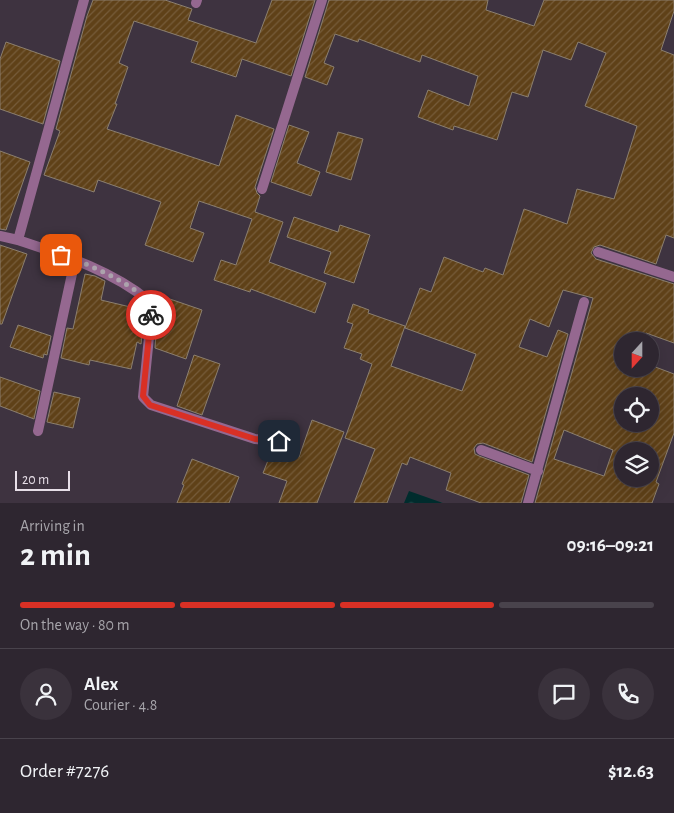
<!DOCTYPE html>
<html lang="en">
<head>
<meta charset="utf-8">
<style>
  :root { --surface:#2e2630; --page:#3a323c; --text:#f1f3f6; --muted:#a7a5ab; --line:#49434c; --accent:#d93025 }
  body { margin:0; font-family:"Alegreya Sans",sans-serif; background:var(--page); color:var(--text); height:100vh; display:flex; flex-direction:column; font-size:19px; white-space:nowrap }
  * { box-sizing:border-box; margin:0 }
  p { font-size:16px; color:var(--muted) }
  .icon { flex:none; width:28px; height:28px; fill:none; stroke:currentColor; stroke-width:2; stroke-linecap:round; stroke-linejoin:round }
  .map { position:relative; height:503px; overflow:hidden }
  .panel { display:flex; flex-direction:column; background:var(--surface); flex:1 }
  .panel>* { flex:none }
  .needle { width:32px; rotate:201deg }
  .fabs { position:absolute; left:614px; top:332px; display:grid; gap:10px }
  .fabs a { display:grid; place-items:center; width:45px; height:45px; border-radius:50%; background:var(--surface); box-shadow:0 5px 20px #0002,0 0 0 1px var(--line); font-size:25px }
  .scale { position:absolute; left:15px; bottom:12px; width:55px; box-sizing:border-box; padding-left:5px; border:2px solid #e7dfe8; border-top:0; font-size:14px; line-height:18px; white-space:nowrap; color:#e7dfe8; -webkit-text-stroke:4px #3e3340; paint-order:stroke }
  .pin { position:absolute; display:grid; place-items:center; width:42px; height:42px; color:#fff; margin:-21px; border-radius:10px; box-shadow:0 2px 8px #0006 }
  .courier { position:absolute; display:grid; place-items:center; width:50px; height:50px; margin:-25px; border:4px solid #d93025; border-radius:50%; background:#fff; color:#222; box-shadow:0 1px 6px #0007 }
  .summary em { font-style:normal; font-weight:700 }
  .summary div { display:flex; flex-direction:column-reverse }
  .summary { display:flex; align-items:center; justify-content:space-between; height:85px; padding:0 20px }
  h1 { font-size:32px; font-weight:700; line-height:38px }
  .bar { display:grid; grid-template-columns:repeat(4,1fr); gap:8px 5px; align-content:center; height:60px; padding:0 20px }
  .bar i { height:6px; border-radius:4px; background:var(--line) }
  .bar .selected { background:var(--accent) }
  .bar p { grid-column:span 4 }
  .line { display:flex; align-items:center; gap:12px; padding:0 20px; border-top:1px solid var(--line) }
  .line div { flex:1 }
  .round { display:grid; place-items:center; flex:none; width:52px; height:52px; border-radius:26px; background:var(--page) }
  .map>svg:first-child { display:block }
</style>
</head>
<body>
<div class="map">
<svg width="674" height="503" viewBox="0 0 674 503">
  <defs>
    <pattern id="water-ripples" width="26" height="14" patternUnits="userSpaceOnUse" patternTransform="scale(1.25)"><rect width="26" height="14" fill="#002c2d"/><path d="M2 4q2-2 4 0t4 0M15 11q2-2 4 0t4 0" fill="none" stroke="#254a4b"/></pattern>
    <pattern id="building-hatch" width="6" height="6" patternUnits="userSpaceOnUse" patternTransform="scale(1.25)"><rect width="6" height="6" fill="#5f4118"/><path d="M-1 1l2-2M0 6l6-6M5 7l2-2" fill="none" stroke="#765c3a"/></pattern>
  </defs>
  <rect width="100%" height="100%" fill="#3e3340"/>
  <path fill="url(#water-ripples)" d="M 409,491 L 443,503 L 404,503 Z"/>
  <path fill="url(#building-hatch)" stroke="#8b7f6f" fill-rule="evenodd" d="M 93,0 L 165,0 L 192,9 L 188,20 L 256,43 L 272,0 L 315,0 L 291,76 L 242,59 L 236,77 L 191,62 L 198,42 L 134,21 L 119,63 L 128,67 L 115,104 L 117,104 L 107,129 L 219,166 L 236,115 L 274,129 L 255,187 L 257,193 L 260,196 L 255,212 L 283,222 L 269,262 L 326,283 L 315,313 L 251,289 L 250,292 L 214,280 L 221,260 L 236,265 L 252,219 L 199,201 L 190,228 L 204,233 L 193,262 L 145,245 L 161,202 L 98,180 L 94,192 L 44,175 L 60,131 L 56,129 L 87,16 Z
    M 329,0 L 488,0 L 486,10 L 534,26 L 544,0 L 674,0 L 674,11 L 661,50 L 674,55 L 674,238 L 666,235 L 656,264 L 600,245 L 594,247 L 591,253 L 596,259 L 674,284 L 674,343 L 646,333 L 643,341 L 622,341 L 622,369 L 650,369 L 650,365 L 674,374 L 674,433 L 656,482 L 659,484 L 652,503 L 535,503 L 593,298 L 563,290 L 549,327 L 530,319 L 519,347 L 547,357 L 558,330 L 568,334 L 532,462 L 483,443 L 477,444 L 474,448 L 475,454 L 479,456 L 529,475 L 521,503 L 481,503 L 446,490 L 451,473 L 410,457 L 407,465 L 402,463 L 387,503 L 354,503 L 375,449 L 345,438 L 372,364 L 360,359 L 362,354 L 344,348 L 353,324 L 347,322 L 353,304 L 369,310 L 368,313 L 405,326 L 391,366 L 462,391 L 476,354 L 405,328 L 420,288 L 431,292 L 444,257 L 483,272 L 485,268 L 503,275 L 524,209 L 567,224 L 577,189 L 614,199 L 637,126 L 585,106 L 606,53 L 578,42 L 571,60 L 543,50 L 528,97 L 512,92 L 497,140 L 454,126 L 453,130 L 418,117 L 428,90 L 469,106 L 478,76 L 422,55 L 420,62 L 359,39 L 358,42 L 335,34 L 324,63 L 334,67 L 327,85 L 305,77 ZM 622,396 L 650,396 L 650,424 L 622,424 ZM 564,430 L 613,450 L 604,476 L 554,459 ZM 622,451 L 650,451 L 650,479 L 622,479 Z
    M 6,42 L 60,61 L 43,124 L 0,109 L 0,59 Z
    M 289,125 L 309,132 L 297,163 L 320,172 L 311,196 L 271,182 Z
    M 338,132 L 363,139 L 351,180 L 326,172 Z
    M 0,151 L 30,162 L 6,230 L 0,229 Z
    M 294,217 L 338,232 L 340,225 L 370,235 L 354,283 L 324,273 L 331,252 L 287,237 Z
    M 0,245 L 27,254 L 2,324 L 0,324 Z
    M 85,274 L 95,276 L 105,281 L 101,300 L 143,310 L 144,317 L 141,344 L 137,342 L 131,369 L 90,360 L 89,365 L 61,358 L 67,328 L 73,329 Z
    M 167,298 L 202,310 L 186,359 L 155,348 L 157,313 L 162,314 Z
    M 18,325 L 51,336 L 47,355 L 44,354 L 43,358 L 10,347 Z
    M 194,355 L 220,364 L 202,415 L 177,406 Z
    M 0,377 L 40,391 L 34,419 L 0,406 Z
    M 54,392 L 80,398 L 73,428 L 47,422 Z
    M 312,420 L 344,432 L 317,503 L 279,503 L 287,481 L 263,473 L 273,448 L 299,457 Z
    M 192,459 L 239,477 L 229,503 L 177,503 L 184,485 L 182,484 Z"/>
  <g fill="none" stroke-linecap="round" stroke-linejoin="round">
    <path stroke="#956890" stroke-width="10" d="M 84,0 L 18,240 C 63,255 111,270 149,301 L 151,317 L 143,397 L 151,405 L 255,439 L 279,441
      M 196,3 L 197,0
      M 262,189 L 322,0
      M 0,236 L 18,240
      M 598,252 L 674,277
      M 38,431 L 75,260
      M 481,450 L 538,471
      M 528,503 L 584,302"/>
  </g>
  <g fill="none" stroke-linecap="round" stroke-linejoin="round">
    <path stroke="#aca3ad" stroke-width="5" stroke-dasharray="0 9" d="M 61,255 C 92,265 123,280 149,300 L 151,315"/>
    <path stroke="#d93025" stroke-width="6" d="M 151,315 L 143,396 L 150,405 L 255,439 L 279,441"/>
  </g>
</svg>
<div class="fabs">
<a><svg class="needle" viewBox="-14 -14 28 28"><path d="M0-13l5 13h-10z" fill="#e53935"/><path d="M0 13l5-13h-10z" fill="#a7a5ab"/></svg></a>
<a><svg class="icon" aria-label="locate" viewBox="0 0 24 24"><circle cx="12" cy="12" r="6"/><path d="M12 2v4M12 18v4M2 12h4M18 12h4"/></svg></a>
<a><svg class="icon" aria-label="layers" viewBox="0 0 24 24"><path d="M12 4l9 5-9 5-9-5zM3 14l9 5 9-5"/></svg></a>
</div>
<div class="scale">20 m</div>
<div class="pin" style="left:61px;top:255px;background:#ea580c"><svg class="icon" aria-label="bag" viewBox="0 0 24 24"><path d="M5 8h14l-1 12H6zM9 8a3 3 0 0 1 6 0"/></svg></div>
<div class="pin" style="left:279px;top:441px;background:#1f2937"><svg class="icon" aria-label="home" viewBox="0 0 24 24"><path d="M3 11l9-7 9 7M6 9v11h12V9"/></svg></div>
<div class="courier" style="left:151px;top:315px"><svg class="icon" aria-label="bike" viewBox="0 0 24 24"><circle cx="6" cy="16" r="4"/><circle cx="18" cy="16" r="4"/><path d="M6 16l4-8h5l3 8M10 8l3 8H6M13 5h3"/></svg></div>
</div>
<section class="panel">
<div class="summary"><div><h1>2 min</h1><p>Arriving in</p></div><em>09:16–09:21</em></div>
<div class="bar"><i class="selected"></i><i class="selected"></i><i class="selected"></i><i></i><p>On the way · 80 m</p></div>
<div class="line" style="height:90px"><a class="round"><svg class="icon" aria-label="person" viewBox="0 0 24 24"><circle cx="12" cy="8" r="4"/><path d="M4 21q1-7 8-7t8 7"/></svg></a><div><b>Alex</b><p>Courier · 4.8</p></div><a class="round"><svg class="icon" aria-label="chat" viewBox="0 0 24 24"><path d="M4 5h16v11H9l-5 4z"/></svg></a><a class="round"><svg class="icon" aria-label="phone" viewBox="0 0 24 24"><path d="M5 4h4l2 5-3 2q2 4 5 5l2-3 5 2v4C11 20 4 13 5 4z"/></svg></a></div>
<div class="line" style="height:65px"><div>Order #7276</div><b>$12.63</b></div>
</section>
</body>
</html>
